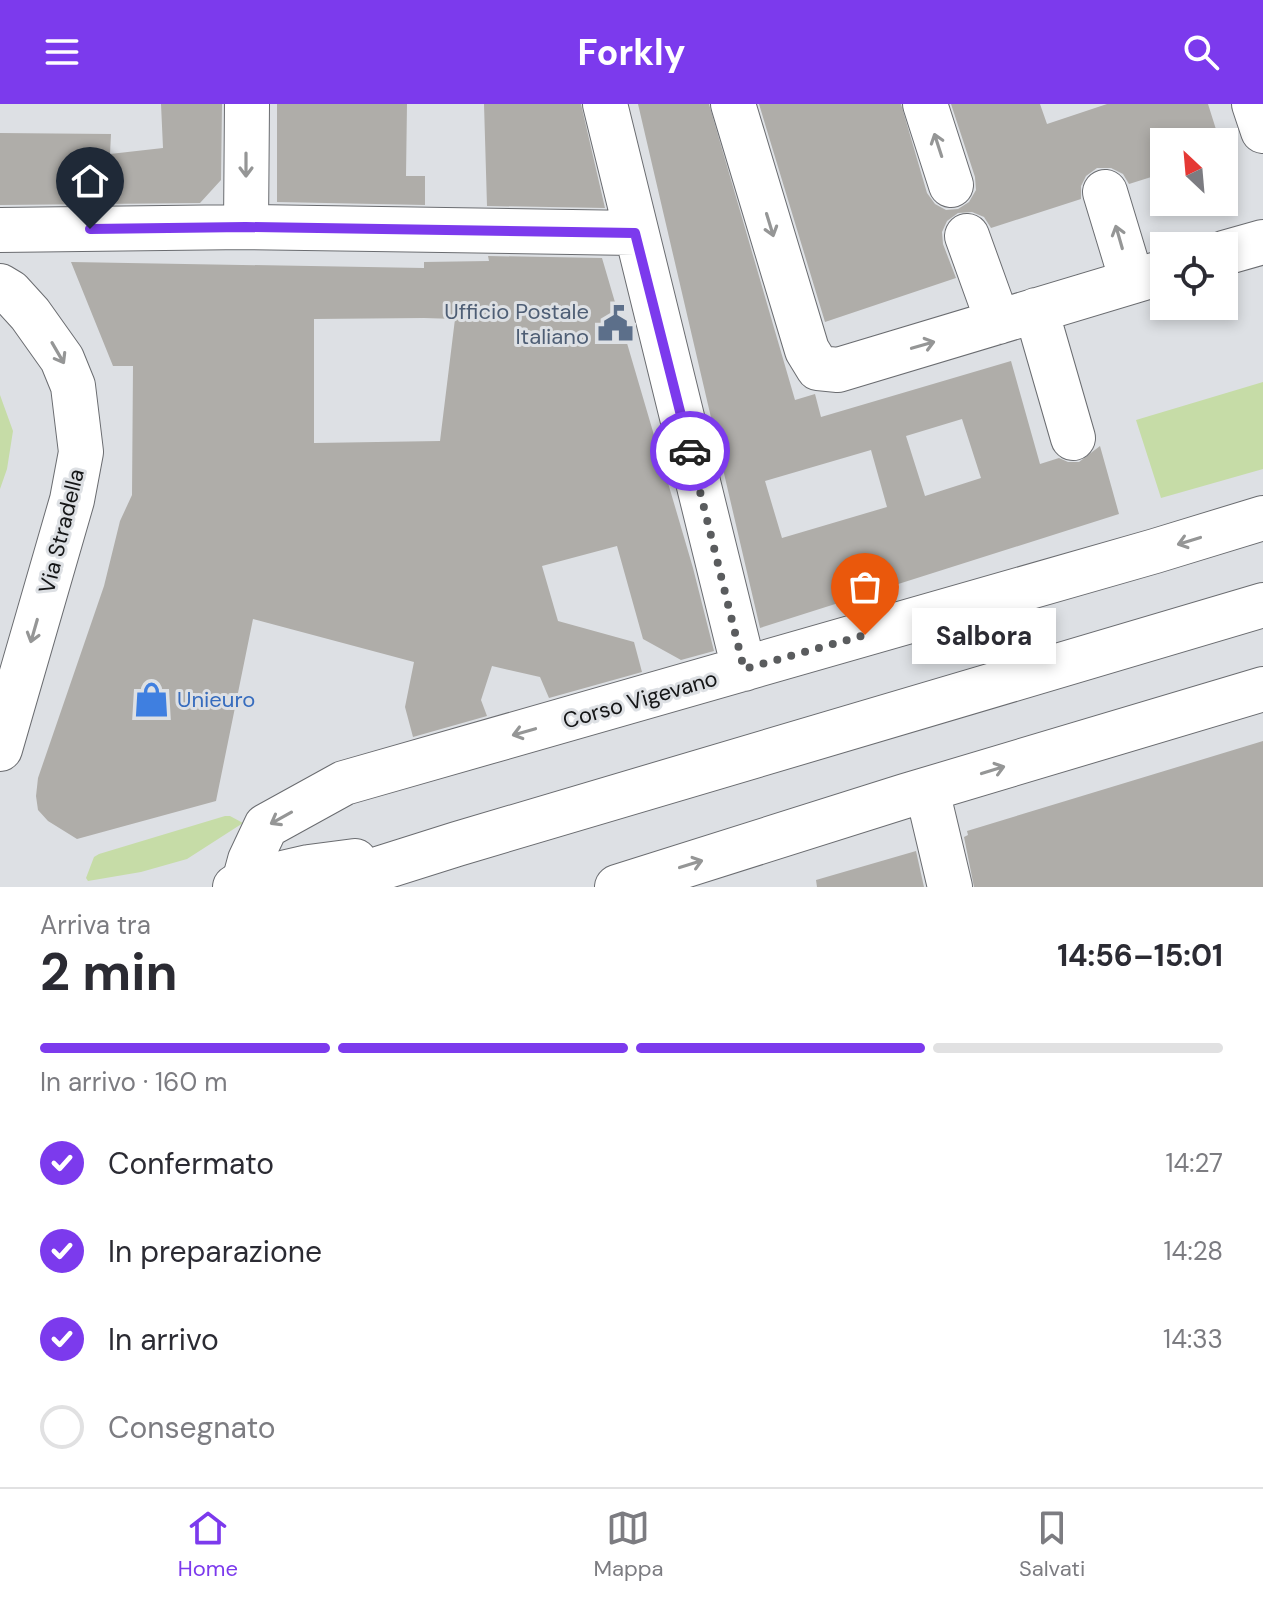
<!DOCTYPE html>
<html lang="it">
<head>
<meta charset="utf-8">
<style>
  :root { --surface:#fff; --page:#f7f7f7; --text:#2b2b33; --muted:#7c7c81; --line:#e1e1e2; --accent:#7c3aed }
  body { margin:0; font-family:"DM Sans",sans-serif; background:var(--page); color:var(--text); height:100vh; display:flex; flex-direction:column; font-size:30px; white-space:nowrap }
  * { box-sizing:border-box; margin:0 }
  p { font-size:26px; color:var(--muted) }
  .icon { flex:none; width:44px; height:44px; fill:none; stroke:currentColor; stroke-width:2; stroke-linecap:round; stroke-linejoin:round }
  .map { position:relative; height:783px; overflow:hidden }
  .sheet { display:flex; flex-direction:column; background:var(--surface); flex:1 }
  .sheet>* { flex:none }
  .needle { width:52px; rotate:334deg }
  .controls { position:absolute; left:1150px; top:24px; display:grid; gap:16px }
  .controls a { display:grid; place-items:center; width:88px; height:88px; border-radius:0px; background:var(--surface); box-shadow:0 4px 12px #0003; font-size:40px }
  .pin { position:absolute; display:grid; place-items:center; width:68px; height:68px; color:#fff; margin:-82px -34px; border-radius:50% 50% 50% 0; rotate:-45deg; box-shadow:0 0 8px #0007 }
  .pin .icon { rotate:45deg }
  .courier { position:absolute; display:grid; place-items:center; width:80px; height:80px; margin:-40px; border:6px solid #7c3aed; border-radius:50%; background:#fff; color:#222; box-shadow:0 2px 10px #0007 }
  .bubble { position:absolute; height:56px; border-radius:0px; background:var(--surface); box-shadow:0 4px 12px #0003; font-size:26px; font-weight:700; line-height:56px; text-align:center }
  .headline em { font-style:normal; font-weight:700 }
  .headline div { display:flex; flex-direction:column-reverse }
  .headline { display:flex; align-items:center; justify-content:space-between; height:136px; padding:0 40px }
  h1 { font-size:52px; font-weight:700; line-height:60px }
  .bar { display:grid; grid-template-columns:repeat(4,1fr); gap:12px 8px; align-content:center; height:96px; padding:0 40px }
  .bar i { height:10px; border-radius:6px; background:var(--line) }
  .bar .current { background:var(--accent) }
  .bar p { grid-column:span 4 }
  ol { padding:0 40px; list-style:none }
  li { display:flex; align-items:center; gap:24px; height:88px }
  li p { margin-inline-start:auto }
  li .icon { padding:8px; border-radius:50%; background:var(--accent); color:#fff; stroke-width:4 }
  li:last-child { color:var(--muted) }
  li i { width:44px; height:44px; border:4px solid var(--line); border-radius:50% }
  header { display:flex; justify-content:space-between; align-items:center; height:104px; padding:0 40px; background:var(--accent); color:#fff; font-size:36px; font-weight:700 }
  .tabs { display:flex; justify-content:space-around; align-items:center; height:112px; border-top:2px solid var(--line); background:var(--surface); font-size:22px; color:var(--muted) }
  .tabs a { display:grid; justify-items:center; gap:4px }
  .tabs .current { color:var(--accent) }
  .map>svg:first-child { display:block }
</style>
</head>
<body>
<header><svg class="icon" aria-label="menu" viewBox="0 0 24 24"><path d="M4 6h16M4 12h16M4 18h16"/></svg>Forkly<svg class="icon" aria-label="search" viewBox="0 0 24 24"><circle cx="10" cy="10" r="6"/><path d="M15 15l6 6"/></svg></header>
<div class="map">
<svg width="1263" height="783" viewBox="0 0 1263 783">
  <rect width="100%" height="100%" fill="#dde0e4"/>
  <path fill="#c6dca7" d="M 1263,278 L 1263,365 L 1161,394 L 1136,316 Z
    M 0,291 L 13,327 L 7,365 L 0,385 Z
    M 225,712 L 230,712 L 243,719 L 187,755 L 141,768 L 88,777 L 86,774 L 94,753 L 99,750 Z"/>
  <path fill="#afada9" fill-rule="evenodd" d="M 161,0 L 222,0 L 221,76 L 200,99 L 0,101 L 0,29 L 111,30 L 110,50 L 163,44 Z
    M 277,0 L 407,0 L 406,72 L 425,72 L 425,101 L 277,98 Z
    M 484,0 L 581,0 L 605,104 L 487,102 Z
    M 638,0 L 709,0 L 795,296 L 815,290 L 821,313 L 1011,257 L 1040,360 L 1059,354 L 1068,358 L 1079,358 L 1100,342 L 1119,410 L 760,524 ZM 962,315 L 981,374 L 925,392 L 906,332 ZM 871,346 L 887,403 L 782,434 L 765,377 Z
    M 759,0 L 901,0 L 927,89 L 935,100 L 946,106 L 958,105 L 969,98 L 976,86 L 975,73 L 951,0 L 1040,0 L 1047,20 L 1107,0 L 1208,0 L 1220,38 L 1164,38 L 1164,69 L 1129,80 L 1123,70 L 1111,64 L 1097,64 L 1086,72 L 1081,82 L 1081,95 L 991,124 L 984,113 L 972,108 L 958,109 L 947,117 L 942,128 L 943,140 L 956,174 L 825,218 Z
    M 488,152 L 602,154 L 693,464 L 714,547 L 681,556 L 643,535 L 617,442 L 542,462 L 558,517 L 634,538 L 642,568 L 549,594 L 540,573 L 492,562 L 481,596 L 487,612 L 413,633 L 405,603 L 414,558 L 253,515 L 216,697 L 77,735 L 48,717 L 38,706 L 36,692 L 38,674 L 104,482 L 120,417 L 132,391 L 133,262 L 113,262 L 71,158 L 424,164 L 424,158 L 489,157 ZM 424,214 L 455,215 L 440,337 L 314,339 L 314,215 Z
    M 1263,637 L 1263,783 L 974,783 L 964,733 L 968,731 L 967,727 Z
    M 916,747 L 924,783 L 817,783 L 816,776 Z"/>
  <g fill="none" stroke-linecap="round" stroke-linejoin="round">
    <defs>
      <path id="minor" d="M 605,0 L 744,565
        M 733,0 L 807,246 L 818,264 L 838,266 L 1164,168
        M 925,0 L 951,81
        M 1254,0 L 1263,27
        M 1105,88 L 1132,177
        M 246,123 L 247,0
        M 0,126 L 246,123 L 635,129
        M 967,132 L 998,218
        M 1224,149 L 1263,138
        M 0,182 L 10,188 L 30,210 L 62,255 L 73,282 L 81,348 L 72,396 L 0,645
        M 1036,206 L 1073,334
        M 927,686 L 950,783
        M 244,778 L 250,756 L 266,722 L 344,679 L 1155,447 L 1263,414
        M 617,783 L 905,692 L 1263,585"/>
      <path id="major" d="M 235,783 L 244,778 L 309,763 L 355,757
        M 321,783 L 457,740 L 1263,501"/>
    </defs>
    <use href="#minor" stroke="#6a6c70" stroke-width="46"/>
    <use href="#major" stroke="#6a6c70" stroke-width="46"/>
    <use href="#minor" stroke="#fff" stroke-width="44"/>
    <use href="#major" stroke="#fff" stroke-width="44"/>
  </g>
  <defs><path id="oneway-shaft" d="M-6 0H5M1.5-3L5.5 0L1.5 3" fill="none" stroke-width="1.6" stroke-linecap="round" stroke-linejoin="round" transform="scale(2)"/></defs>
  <g stroke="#959696">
    <use href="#oneway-shaft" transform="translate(938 41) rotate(-108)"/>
    <use href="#oneway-shaft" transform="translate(246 61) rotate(90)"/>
    <use href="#oneway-shaft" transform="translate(770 121) rotate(73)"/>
    <use href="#oneway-shaft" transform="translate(1119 133) rotate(-106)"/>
    <use href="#oneway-shaft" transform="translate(923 241) rotate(-16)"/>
    <use href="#oneway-shaft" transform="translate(58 249) rotate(60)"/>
    <use href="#oneway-shaft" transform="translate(1189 437) rotate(163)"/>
    <use href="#oneway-shaft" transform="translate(34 527) rotate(106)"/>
    <use href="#oneway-shaft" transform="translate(524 628) rotate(164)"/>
    <use href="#oneway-shaft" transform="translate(993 666) rotate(-17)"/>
    <use href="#oneway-shaft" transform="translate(281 714) rotate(151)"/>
    <use href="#oneway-shaft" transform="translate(691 760) rotate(-17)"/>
  </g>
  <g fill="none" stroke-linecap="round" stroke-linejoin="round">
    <path stroke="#5a5c5e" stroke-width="8" stroke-dasharray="0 14.4" d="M 690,347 L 744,565 L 865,531"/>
    <path stroke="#7c3aed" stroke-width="10" d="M 90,125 L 246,123 L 635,129 L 690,347"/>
  </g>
  <defs>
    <symbol id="civic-bare" viewBox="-9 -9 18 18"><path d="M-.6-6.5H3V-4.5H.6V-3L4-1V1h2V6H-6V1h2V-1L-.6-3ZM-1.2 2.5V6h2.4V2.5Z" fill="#5c6f8a" stroke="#dde0e4" stroke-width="2.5" paint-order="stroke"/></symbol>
    <symbol id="shop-bare" viewBox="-9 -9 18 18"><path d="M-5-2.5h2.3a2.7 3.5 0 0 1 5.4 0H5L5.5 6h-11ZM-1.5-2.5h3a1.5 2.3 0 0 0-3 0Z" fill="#3f7fe0" stroke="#dde0e4" stroke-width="2.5" paint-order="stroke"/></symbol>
  </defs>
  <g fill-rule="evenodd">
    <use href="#civic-bare" x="590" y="194" width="51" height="51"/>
    <use href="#shop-bare" x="126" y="570" width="51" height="51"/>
  </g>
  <g text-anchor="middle" stroke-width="6" stroke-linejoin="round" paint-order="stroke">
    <g font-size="22" fill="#4e5e75" stroke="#dde0e4" text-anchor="end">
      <text x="589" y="215">Ufficio Postale<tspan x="589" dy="25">Italiano</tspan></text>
    </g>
    <g font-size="22" fill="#141516" stroke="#dde0e4">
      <text transform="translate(61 427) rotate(-76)" y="8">Via Stradella</text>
      <text transform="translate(640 595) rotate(-16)" y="8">Corso Vigevano</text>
    </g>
    <g font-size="22" fill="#366cbe" stroke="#dde0e4" text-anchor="start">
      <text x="177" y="603">Unieuro</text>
    </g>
  </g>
</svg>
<div class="controls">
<a><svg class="needle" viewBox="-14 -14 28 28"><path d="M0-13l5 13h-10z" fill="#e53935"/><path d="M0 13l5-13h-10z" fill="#7c7c81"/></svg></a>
<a><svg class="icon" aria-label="locate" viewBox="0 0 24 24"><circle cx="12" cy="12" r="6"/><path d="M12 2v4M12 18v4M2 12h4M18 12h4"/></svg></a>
</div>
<div class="pin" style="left:865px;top:531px;background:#ea580c"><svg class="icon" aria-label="bag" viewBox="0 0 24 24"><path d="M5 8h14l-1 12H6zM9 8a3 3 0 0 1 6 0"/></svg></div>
<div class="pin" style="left:90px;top:125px;background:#1f2937"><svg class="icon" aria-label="home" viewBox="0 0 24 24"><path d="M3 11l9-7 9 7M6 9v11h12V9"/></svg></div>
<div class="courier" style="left:690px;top:347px"><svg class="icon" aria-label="car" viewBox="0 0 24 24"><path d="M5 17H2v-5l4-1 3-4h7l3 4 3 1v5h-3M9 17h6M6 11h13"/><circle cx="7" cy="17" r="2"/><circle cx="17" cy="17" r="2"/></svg></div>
<div class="bubble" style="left:912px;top:504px;width:144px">Salbora</div>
</div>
<section class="sheet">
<div class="headline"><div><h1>2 min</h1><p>Arriva tra</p></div><em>14:56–15:01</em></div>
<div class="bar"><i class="current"></i><i class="current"></i><i class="current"></i><i></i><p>In arrivo · 160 m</p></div>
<ol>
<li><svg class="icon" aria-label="check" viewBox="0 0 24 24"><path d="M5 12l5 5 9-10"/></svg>Confermato<p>14:27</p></li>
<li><svg class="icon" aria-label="check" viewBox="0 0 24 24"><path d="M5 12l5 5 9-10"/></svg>In preparazione<p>14:28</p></li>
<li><svg class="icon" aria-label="check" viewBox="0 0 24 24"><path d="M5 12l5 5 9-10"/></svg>In arrivo<p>14:33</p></li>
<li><i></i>Consegnato</li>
</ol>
</section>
<nav class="tabs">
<a class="current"><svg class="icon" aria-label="home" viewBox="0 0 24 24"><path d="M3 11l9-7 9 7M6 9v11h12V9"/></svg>Home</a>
<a><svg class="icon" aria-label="map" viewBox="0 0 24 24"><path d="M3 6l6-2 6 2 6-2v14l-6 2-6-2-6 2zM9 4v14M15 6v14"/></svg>Mappa</a>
<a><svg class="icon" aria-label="saved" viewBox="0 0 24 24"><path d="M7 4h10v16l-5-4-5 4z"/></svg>Salvati</a>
</nav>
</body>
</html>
